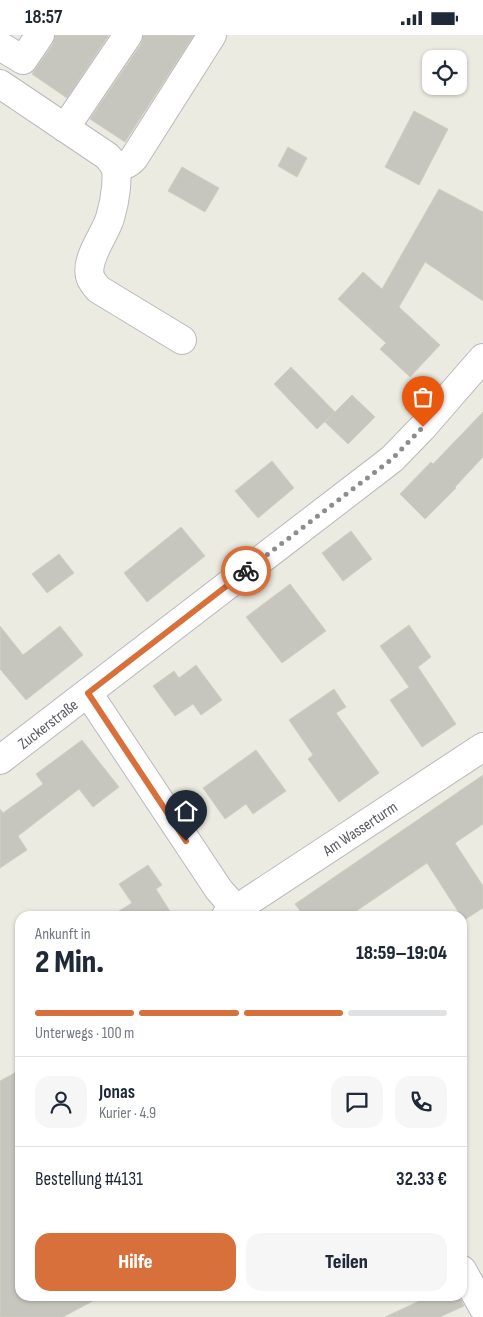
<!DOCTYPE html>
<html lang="de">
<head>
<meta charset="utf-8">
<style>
  :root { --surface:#fff; --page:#f6f6f7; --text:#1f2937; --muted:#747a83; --line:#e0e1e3; --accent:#d8703b }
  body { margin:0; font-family:"Sofia Sans Condensed",sans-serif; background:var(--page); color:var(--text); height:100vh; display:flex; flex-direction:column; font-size:19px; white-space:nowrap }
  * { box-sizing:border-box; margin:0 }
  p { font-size:16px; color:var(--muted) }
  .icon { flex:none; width:28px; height:28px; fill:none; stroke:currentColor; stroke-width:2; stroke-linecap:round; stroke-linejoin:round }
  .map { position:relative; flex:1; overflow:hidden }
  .drawer { position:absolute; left:15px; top:876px; width:452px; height:390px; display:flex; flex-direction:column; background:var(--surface); border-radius:15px; box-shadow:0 1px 4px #0004 }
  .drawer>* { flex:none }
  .controls { position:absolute; left:422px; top:15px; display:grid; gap:10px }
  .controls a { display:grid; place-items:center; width:45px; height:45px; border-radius:10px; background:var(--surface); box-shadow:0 1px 4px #0004; font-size:25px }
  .pin { position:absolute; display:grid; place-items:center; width:42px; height:42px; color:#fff; margin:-51px -21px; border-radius:50% 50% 50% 0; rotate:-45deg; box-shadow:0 0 5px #0007 }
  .pin .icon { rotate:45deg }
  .courier { position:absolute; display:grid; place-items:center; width:50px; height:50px; margin:-25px; border:4px solid #d8703b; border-radius:50%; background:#fff; color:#222; box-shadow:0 1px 6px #0007 }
  .headline em { font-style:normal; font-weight:800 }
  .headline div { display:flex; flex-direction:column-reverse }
  .headline { display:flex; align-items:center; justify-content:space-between; height:85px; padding:0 20px }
  h1 { font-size:32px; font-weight:800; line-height:38px }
  .bar { display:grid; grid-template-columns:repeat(4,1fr); gap:8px 5px; align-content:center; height:60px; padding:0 20px }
  .bar i { height:6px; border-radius:4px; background:var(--line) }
  .bar .current { background:var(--accent) }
  .bar p { grid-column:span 4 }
  .line { display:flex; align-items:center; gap:12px; padding:0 20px; border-top:1px solid var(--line) }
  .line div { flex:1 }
  .round { display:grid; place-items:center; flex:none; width:52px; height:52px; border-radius:15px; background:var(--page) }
  .primary-button { display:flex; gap:10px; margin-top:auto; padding:10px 20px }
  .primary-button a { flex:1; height:58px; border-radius:15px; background:var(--accent); color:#fff; font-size:20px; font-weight:800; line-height:58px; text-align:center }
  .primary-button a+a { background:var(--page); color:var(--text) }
  .status { display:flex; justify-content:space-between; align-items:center; height:35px; padding:0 25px; background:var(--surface); direction:ltr }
  .status svg { height:14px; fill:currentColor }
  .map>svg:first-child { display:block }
</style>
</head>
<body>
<div class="status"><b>18:57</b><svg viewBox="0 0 49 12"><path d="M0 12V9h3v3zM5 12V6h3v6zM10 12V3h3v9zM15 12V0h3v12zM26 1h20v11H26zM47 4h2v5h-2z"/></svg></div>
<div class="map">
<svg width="483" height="1282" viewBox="0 0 483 1282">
  <rect width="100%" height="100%" fill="#ebebe1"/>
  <path fill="#c7c6be" stroke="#cfcfc1" d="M 55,0 L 109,0 L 67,63 L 32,39 L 53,9 Z
    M 143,0 L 194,0 L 125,107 L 90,84 L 141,9 Z
    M 414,76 L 448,94 L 419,150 L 385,132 Z
    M 288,112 L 307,123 L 297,142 L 278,131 Z
    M 182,132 L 219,153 L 205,177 L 168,156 Z
    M 439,154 L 483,177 L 483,266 L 425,227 L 399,272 L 440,310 L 410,342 L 380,314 L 386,308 L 338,264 L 363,237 L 382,254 Z
    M 291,332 L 335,377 L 317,394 L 274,349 Z
    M 352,360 L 375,382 L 348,409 L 325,387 Z
    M 483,377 L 483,422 L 455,452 L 456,453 L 425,484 L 400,459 L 431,427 L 433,429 Z
    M 272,426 L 294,453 L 258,483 L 235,456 Z
    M 181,492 L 205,521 L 147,567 L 124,538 Z
    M 351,496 L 372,524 L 343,546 L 322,518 Z
    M 59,519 L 74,538 L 47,558 L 32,539 Z
    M 290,549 L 326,596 L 282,628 L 246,582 Z
    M 409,590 L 431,622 L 418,632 L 456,689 L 422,712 L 390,665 L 409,652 L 380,611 Z
    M 0,591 L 23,620 L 60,591 L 83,620 L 26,665 L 0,634 Z
    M 196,630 L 222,665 L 201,680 L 193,669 L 175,681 L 153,651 L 174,636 L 179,643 Z
    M 334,654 L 346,672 L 336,678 L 379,738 L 339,767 L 308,724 L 313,720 L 289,685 Z
    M 82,705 L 119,752 L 93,772 L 79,754 L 18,801 L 27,815 L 0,833 L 0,774 L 3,778 L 43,749 L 36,739 Z
    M 256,715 L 286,756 L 253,779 L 246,769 L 225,784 L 203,753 Z
    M 483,740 L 483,789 L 455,808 L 483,851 L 483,873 L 464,885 L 462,881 L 461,881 L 427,828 L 349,881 L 304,881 L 295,869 Z
    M 148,830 L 162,850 L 156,854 L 173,881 L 111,881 L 132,868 L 119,849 Z
    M 20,1035 L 20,1261 L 102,1261 L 63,1282 L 0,1282 L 0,1046 Z
    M 430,1261 L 459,1261 L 464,1271 L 440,1282 L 385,1282 Z"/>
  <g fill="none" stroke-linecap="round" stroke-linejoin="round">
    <defs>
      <g id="minor">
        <path d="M 0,11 L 23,25 L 40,0"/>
        <path d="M 0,49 L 107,121 C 118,133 117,137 116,153 C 115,163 113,173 110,183 C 105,200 83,226 91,244 C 93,248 96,251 98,254 L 182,305"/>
        <path d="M 65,93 L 128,0"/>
        <path d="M 114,129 C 124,131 128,130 134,123 L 212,0"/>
        <path d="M 88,658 L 219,855 L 236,874 L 245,881"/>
        <path id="s1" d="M 0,725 L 392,424 L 423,392 L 483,323"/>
        <path id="s2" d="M 226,881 L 483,712"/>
        <path d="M 462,1235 L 483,1272"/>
      </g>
    </defs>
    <use href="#minor" stroke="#b9b9bf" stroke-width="30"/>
    <use href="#minor" stroke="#fff" stroke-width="28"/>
  </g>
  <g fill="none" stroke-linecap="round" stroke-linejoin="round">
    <path stroke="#8d8d8e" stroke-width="5" stroke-dasharray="0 9" d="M 246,536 L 392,424 L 423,392"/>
    <path stroke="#d8703b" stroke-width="6" d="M 186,806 L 88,658 L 246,536"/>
  </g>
  <g text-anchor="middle" stroke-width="4" stroke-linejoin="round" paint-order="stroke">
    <g font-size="16" fill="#5a5b61" stroke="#fff">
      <text dy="6" stroke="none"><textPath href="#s1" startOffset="60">Zuckerstraße</textPath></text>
      <text dy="6" stroke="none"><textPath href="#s2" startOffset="160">Am Wasserturm</textPath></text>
    </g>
  </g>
</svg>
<div class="controls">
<a><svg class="icon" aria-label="locate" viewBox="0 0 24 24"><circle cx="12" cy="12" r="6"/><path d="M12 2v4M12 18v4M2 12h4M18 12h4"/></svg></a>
</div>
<div class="pin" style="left:423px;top:392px;background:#ea580c"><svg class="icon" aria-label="bag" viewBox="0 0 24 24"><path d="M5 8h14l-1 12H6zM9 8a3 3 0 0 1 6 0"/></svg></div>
<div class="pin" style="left:186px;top:806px;background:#1f2937"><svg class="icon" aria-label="home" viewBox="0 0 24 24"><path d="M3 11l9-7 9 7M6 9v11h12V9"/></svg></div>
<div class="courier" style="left:246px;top:536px"><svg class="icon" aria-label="bike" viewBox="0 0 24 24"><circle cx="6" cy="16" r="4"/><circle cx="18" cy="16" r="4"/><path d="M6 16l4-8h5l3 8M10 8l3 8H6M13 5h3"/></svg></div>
<section class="drawer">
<div class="headline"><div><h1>2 Min.</h1><p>Ankunft in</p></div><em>18:59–19:04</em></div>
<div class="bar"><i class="current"></i><i class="current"></i><i class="current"></i><i></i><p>Unterwegs · 100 m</p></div>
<div class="line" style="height:90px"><a class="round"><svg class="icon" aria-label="person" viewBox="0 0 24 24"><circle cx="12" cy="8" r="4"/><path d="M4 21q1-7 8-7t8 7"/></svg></a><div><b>Jonas</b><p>Kurier · 4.9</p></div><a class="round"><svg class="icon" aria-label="chat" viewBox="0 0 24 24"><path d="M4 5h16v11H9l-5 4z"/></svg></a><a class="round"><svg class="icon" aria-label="phone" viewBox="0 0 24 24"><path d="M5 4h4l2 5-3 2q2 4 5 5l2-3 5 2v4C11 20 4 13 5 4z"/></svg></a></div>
<div class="line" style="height:65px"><div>Bestellung #4131</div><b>32.33 €</b></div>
<div class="primary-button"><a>Hilfe</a><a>Teilen</a></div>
</section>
</div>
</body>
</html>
